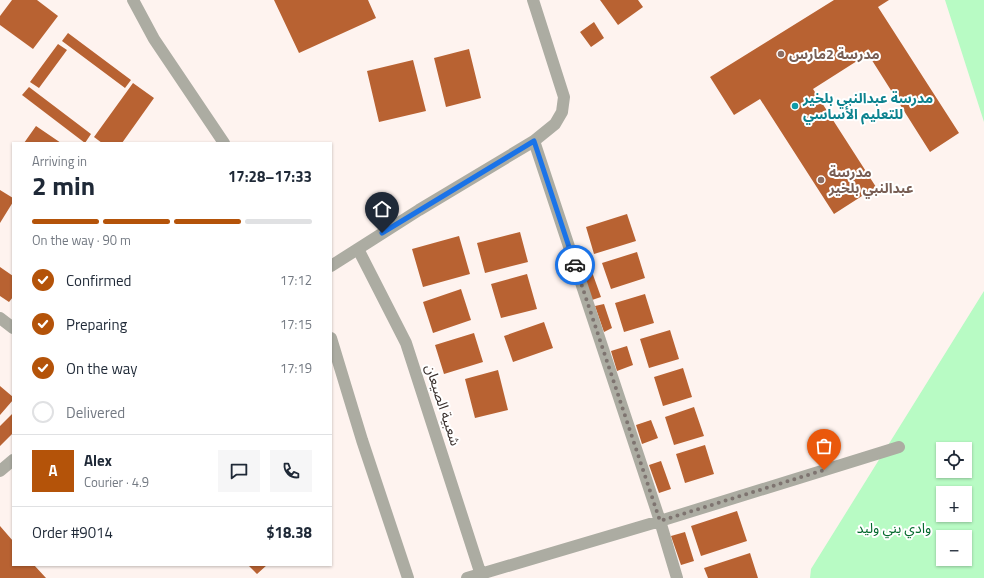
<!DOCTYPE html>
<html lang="en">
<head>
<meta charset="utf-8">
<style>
  :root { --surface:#fff; --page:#f6f6f7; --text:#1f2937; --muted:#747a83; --line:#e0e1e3; --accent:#b45309 }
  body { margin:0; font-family:"Titillium Web","Noto Sans Arabic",sans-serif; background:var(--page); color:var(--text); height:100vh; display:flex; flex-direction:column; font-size:15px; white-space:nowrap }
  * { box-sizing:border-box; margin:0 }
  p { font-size:13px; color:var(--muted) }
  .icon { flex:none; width:22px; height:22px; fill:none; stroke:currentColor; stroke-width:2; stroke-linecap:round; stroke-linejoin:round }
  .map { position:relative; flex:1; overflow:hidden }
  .panel { position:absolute; left:12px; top:142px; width:320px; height:424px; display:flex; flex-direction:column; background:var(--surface); border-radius:0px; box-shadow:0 1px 3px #0004 }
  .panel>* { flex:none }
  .controls { position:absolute; left:936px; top:442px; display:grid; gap:8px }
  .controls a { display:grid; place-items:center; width:36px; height:36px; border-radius:0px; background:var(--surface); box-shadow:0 1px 3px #0004; font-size:20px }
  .pin { position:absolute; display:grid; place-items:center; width:34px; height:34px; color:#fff; margin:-41px -17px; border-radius:50% 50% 50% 0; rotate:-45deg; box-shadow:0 0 4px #0007 }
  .pin .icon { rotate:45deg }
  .courier { position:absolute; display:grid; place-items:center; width:40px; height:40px; margin:-20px; border:3px solid #1a73e8; border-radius:50%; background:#fff; color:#222; box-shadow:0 1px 5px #0007 }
  .summary em { font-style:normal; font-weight:700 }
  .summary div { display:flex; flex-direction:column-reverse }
  .summary { display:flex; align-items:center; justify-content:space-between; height:68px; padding:0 20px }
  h1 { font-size:26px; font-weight:700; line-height:30px }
  .bar { display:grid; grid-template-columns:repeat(4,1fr); gap:6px 4px; align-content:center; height:48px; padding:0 20px }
  .bar i { height:5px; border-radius:3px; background:var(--line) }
  .bar .selected { background:var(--accent) }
  .bar p { grid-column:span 4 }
  .line { display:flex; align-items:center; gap:10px; padding:0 20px; border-top:1px solid var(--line) }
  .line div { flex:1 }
  .round { display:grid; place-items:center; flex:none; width:42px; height:42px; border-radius:0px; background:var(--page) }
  ol { padding:0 20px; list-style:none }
  li { display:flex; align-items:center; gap:12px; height:44px }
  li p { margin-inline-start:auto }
  li .icon { padding:4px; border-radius:50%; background:var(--accent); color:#fff; stroke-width:4 }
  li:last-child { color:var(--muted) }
  li i { width:22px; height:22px; border:2px solid var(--line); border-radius:50% }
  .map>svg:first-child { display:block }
</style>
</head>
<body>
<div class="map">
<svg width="984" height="578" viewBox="0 0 984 578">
  <rect width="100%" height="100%" fill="#fef3ef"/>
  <path fill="#b8fbc4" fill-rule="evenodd" d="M 945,0 L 984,0 L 984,122 Z
    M 984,291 L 984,578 L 810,578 L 811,569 ZM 943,449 L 965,449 L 965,471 L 943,471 ZM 943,493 L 965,493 L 965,515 L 943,515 ZM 943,537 L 965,537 L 965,559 L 943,559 Z"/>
  <path fill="#b86232" d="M 12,0 L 37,0 L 58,16 L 33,49 L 0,25 L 0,16 Z
    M 274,0 L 368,0 L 376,18 L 299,53 Z
    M 600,0 L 638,0 L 643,7 L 618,25 Z
    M 834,0 L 889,0 L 878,7 L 959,133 L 930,152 L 868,54 L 813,89 L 876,187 L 834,214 L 760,99 L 734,115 L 710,77 Z
    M 594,22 L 604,38 L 591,47 L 580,32 Z
    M 68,33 L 131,80 L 125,88 L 62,41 Z
    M 58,44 L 67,50 L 39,88 L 30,82 Z
    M 469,49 L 481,98 L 446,107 L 434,58 Z
    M 413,60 L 426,111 L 379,122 L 367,71 Z
    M 133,83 L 154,98 L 122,143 L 102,143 L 94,137 Z
    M 29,87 L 91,134 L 85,143 L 22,95 Z
    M 36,126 L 61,143 L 24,143 Z
    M 0,190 L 13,198 L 13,202 L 0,223 Z
    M 627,214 L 636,241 L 594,254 L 586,227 Z
    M 520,232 L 528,262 L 485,273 L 477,243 Z
    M 459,236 L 470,274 L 423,287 L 412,249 Z
    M 637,252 L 645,278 L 611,289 L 602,263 Z
    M 0,267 L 13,276 L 13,297 L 9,302 L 0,296 Z
    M 592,272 L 601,297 L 592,300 L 583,275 Z
    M 527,274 L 537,309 L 501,318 L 491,284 Z
    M 461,289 L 471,320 L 433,333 L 423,302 Z
    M 645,294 L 654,323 L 624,332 L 615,303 Z
    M 604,304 L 612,328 L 604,332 L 595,306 Z
    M 544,322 L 553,348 L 513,362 L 504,336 Z
    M 670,330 L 679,359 L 649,368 L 640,339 Z
    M 474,333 L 483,362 L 444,374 L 435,345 Z
    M 627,346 L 633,365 L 617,371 L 611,351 Z
    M 683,368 L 692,397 L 663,406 L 654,377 Z
    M 498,370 L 508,410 L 475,418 L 465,379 Z
    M 0,386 L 13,397 L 13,400 L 0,415 Z
    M 694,407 L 704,436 L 674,445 L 665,417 Z
    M 13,413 L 13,433 L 0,446 L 0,426 Z
    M 651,420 L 658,438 L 642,444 L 636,425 Z
    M 705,445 L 714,474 L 685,483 L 676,454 Z
    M 661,461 L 671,489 L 659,493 L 649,465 Z
    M 737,511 L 747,541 L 701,556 L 691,526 Z
    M 0,526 L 13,541 L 13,565 L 34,565 L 46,578 L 0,578 Z
    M 685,532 L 694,561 L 681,565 L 671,536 Z
    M 750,553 L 758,578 L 708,578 L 704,568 Z
    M 248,565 L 267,565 L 257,574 Z"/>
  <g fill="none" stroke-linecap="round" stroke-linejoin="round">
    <path stroke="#acaca2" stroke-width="12" d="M 133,0 L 154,39 L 224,143
      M 534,141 L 660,521 L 677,578
      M 358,249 L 406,343 L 482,578
      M 331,266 L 419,210 L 534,141 L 555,124 L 562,112 L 564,97 L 533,0
      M 0,318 L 13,328
      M 331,338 L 362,440 L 408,578
      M 0,471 L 13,460
      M 467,578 L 660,521 L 899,447"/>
  </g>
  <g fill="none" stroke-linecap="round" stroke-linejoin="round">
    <path stroke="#7e7470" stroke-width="4" stroke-dasharray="0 7.2" d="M 575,265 L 660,521 L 824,470"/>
    <path stroke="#1a73e8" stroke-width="5" d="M 382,233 L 534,141 L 575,265"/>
  </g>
  <g fill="#8d6e63" stroke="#fff" stroke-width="1.5">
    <circle cx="781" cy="54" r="4"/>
    <circle cx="821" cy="180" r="4"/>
  </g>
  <circle fill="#0f9aa8" stroke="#fff" stroke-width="1.5" cx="795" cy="106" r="4"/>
  <g text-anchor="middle" stroke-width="4" stroke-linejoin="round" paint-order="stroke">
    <g font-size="14" font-weight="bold" fill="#785e54" stroke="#fff" text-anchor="start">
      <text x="789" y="59">مدرسة 2مارس</text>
      <text x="829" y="177">مدرسة<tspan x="829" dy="16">عبدالنبي بلخير</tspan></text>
    </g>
    <g font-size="14" font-weight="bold" fill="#0d838f" stroke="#fff" text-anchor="start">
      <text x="803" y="103">مدرسة عبدالنبي بلخير<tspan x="803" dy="16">للتعليم الأساسي</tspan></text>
    </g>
    <g font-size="14" fill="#392f2c" stroke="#fff">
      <text transform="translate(443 405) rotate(72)" y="5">شعبية الصيعان</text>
    </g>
    <g font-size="14" fill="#04692d" stroke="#fff">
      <text x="894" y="533">وادي بني وليد</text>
    </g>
  </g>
</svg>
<div class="controls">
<a><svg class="icon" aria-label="locate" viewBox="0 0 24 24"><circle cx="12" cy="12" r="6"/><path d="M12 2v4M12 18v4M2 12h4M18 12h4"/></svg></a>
<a>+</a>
<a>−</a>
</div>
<div class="pin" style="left:824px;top:470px;background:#ea580c"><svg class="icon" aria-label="bag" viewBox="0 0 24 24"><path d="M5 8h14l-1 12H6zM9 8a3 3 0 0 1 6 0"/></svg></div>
<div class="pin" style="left:382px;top:233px;background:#1f2937"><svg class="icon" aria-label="home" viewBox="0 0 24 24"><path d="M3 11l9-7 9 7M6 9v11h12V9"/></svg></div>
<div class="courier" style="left:575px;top:265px"><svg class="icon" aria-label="car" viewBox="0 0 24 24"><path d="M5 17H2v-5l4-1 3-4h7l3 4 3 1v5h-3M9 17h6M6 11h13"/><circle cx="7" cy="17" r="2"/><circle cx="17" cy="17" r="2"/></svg></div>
<section class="panel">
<div class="summary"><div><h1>2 min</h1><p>Arriving in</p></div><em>17:28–17:33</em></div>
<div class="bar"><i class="selected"></i><i class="selected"></i><i class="selected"></i><i></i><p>On the way · 90 m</p></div>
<ol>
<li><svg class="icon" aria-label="check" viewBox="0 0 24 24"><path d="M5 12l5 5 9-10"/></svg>Confirmed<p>17:12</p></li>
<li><svg class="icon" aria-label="check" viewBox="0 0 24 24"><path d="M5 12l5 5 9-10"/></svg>Preparing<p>17:15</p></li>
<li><svg class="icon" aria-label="check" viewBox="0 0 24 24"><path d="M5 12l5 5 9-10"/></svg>On the way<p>17:19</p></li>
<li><i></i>Delivered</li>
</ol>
<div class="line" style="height:72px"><b class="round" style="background:var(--accent);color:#fff">A</b><div><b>Alex</b><p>Courier · 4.9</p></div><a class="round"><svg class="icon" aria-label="chat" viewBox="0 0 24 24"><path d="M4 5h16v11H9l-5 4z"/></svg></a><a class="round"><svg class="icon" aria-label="phone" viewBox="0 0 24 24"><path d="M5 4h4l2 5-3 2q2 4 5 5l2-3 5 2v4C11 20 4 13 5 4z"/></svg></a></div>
<div class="line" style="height:52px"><div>Order #9014</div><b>$18.38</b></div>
</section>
</div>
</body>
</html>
